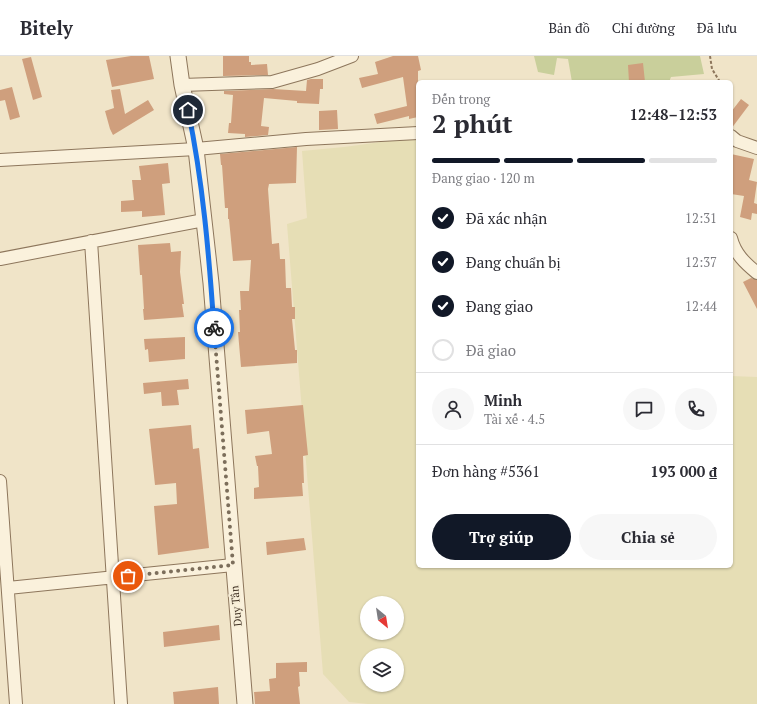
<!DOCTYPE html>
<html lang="vi">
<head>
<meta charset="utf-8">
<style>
  :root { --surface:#fff; --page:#f7f7f7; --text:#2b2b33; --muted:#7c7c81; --line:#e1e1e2; --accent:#111827 }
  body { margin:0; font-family:"PT Serif",serif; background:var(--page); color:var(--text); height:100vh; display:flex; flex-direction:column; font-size:15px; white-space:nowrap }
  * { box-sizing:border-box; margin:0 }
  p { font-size:13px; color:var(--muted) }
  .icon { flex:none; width:22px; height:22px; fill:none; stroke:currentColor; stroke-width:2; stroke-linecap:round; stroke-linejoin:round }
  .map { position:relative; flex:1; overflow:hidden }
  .sheet { position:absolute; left:416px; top:24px; width:317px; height:488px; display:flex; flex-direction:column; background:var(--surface); border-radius:6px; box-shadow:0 1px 3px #0004 }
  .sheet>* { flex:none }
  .needle { width:26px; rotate:150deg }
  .fabs { position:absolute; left:360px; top:540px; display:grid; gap:8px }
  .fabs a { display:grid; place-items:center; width:44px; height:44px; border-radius:50%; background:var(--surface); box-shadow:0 1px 3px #0004; font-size:20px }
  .pin { position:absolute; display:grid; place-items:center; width:34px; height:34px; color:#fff; margin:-17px; border:2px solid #fff; border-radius:50%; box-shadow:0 1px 4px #0007 }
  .courier { position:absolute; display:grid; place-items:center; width:40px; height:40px; margin:-20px; border:3px solid #1a73e8; border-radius:50%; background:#fff; color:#222; box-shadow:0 1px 5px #0007 }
  .overview em { font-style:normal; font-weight:700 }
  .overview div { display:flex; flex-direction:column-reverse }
  .overview { display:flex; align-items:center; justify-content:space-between; height:68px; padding:0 16px }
  h1 { font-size:26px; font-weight:700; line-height:30px }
  .bar { display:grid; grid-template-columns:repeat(4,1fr); gap:6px 4px; align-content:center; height:48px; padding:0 16px }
  .bar i { height:5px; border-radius:3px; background:var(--line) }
  .bar .current { background:var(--accent) }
  .bar p { grid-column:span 4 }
  .line { display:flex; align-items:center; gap:10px; padding:0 16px; border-top:1px solid var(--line) }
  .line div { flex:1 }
  .round { display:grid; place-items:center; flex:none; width:42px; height:42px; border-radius:21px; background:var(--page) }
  ol { padding:0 16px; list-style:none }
  li { display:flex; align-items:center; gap:12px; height:44px }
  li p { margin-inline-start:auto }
  li .icon { padding:4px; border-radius:50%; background:var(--accent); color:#fff; stroke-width:4 }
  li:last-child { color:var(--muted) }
  li i { width:22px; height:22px; border:2px solid var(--line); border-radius:50% }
  .cta { display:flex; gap:8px; margin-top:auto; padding:8px 16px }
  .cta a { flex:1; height:46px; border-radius:24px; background:var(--accent); color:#fff; font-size:16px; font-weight:700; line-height:46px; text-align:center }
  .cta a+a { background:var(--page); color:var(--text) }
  header { display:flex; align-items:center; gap:24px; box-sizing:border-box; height:56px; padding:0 20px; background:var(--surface); border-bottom:1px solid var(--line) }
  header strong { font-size:19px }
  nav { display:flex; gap:22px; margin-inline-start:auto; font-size:14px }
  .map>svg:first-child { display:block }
</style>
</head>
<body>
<header>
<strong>Bitely</strong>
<nav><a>Bản đồ</a><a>Chỉ đường</a><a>Đã lưu</a></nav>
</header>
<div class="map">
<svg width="757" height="648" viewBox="0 0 757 648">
  <rect width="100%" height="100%" fill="#f0e4c8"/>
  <path fill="#e6deb5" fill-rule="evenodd" d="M 418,81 L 418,510 L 731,510 L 731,320 L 757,321 L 757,648 L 368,648 L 349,646 L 323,618 L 287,168 L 307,162 L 302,95 L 344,91 ZM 367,547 L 397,547 L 397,577 L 367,577 ZM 367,599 L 397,599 L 397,629 L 367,629 Z"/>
  <path fill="#c9cf9b" d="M 534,0 L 700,0 L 704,18 L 671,21 L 669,26 L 572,26 L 568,3 L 557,2 L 554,19 L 538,16 Z"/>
  <path fill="#cf9f7d" d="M 131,0 L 149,0 L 154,23 L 112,31 L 106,4 Z
    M 223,0 L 249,0 L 249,6 L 251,6 L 251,9 L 267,8 L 268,19 L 223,20 Z
    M 393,0 L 418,0 L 421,14 L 418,15 L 418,61 L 409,63 L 409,60 L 377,68 L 374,58 L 407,50 L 403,21 L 362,32 L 359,22 L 378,18 L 375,6 Z
    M 31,1 L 42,41 L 33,44 L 22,3 Z
    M 643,7 L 645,26 L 629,26 L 628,9 Z
    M 311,23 L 323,23 L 323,33 L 320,33 L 319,48 L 297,47 L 297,45 L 264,42 L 261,70 L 269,71 L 268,79 L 245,81 L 245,78 L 228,77 L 229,67 L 231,67 L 233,39 L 224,38 L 224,35 L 273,33 L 306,35 L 307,24 Z
    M 12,31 L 20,61 L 10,64 L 5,44 L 0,45 L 0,34 Z
    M 120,33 L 125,58 L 148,44 L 154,54 L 113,79 L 110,73 L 105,55 L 114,52 L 111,34 Z
    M 741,43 L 749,49 L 731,73 L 731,56 Z
    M 337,54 L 338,73 L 319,74 L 319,55 Z
    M 297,91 L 296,127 L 269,128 L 268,133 L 272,188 L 279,187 L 280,203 L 285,203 L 286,232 L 291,232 L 292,251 L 295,251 L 295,263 L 292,263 L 295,294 L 297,294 L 297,307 L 241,311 L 238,276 L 240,276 L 239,254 L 241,254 L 240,235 L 249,235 L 251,204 L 233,205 L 229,163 L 228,163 L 228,152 L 225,152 L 222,109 L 221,109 L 220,98 Z
    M 731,98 L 754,103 L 749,124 L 757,126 L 754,147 L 757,148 L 757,158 L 752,157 L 751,164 L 740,161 L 744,140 L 731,138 Z
    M 168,107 L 170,127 L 162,128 L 165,159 L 142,161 L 142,155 L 121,156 L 121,145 L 134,144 L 132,124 L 141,124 L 139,110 Z
    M 170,187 L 171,196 L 181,195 L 180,216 L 184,248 L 182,248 L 184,261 L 144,264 L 143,253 L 144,253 L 142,219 L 140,219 L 138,189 Z
    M 751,222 L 757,224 L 757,253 L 743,226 Z
    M 185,281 L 185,303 L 149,306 L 148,293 L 145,294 L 144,283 Z
    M 188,323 L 189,333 L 177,334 L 179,349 L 162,350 L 161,336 L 144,338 L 143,327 Z
    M 303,349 L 308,399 L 303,400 L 304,427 L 302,427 L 303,440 L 254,443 L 254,432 L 259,431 L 258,410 L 257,410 L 255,400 L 272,398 L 269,375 L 247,378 L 245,354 Z
    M 191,369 L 193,393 L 199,392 L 209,492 L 158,499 L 154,450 L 177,448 L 176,427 L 155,429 L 149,373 Z
    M 304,482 L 306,494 L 267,499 L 266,486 Z
    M 219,569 L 220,584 L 164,591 L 163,576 Z
    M 307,606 L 307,616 L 299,616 L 300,630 L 298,631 L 300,648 L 255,648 L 254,636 L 270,635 L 269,623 L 276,622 L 276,607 Z
    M 218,631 L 219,648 L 174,648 L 173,636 Z"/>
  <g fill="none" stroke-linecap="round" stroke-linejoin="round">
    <defs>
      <path id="minor" d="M 182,29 L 272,26 L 318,13 L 352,0
        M 731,80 L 737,85 L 757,92
        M 0,104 L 196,93 L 306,83 L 418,77
        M 731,182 C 735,198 745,207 757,217
        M 91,185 L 121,648
        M 0,203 L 204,164
        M 0,425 L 16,648
        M 8,532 L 233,509"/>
      <path id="tertiary" d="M 178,0 L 182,29 L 196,93 L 211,227 L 245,648"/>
    </defs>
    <use href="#minor" stroke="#8d765c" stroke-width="14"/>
    <use href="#tertiary" stroke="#8d765c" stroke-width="17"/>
    <path stroke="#8d765c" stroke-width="2" stroke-dasharray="3 2" stroke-linecap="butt" d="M 710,0 L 712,13 L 720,26"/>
    <use href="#minor" stroke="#faf1dc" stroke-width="12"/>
    <use href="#tertiary" stroke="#faf1dc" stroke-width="15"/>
  </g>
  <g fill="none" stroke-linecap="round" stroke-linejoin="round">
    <path stroke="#7c6e5b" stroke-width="4" stroke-dasharray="0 7.2" d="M 128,520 L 233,509 L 214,272"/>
    <path stroke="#1a73e8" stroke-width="5" d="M 188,54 C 203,126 209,199 214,272"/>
  </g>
  <g text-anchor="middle" stroke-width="4" stroke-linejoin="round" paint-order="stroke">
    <g font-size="11" fill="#3d2e20" stroke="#f7eed8">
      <text transform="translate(236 550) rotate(-95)" y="4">Duy Tân</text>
    </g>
  </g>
</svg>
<div class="fabs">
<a><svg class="needle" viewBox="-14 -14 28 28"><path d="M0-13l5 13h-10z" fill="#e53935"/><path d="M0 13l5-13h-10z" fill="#7c7c81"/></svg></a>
<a><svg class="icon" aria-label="layers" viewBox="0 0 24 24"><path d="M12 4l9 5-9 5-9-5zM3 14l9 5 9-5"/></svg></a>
</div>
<div class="pin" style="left:128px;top:520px;background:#ea580c"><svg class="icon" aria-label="bag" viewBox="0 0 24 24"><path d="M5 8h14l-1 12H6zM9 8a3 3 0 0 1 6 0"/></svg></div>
<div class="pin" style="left:188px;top:54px;background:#1f2937"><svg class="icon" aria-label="home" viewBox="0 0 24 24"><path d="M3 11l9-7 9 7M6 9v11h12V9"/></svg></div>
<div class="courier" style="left:214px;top:272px"><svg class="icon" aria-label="bike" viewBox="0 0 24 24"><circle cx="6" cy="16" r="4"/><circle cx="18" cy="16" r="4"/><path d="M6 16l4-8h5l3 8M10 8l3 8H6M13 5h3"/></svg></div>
<section class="sheet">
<div class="overview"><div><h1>2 phút</h1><p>Đến trong</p></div><em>12:48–12:53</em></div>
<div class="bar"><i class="current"></i><i class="current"></i><i class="current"></i><i></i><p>Đang giao · 120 m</p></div>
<ol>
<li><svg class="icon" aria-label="check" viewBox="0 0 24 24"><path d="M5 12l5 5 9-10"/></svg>Đã xác nhận<p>12:31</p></li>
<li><svg class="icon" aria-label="check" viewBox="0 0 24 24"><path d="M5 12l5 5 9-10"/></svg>Đang chuẩn bị<p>12:37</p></li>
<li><svg class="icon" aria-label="check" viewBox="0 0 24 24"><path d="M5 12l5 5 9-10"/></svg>Đang giao<p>12:44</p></li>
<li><i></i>Đã giao</li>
</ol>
<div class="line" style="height:72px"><a class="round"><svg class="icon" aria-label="person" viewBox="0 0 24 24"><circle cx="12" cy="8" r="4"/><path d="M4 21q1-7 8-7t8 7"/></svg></a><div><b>Minh</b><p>Tài xế · 4.5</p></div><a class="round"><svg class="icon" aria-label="chat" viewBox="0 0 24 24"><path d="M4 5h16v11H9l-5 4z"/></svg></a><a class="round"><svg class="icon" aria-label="phone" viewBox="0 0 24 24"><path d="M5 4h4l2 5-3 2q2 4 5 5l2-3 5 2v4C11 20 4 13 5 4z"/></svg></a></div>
<div class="line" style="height:52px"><div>Đơn hàng #5361</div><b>193 000 ₫</b></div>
<div class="cta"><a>Trợ giúp</a><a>Chia sẻ</a></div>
</section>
</div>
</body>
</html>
